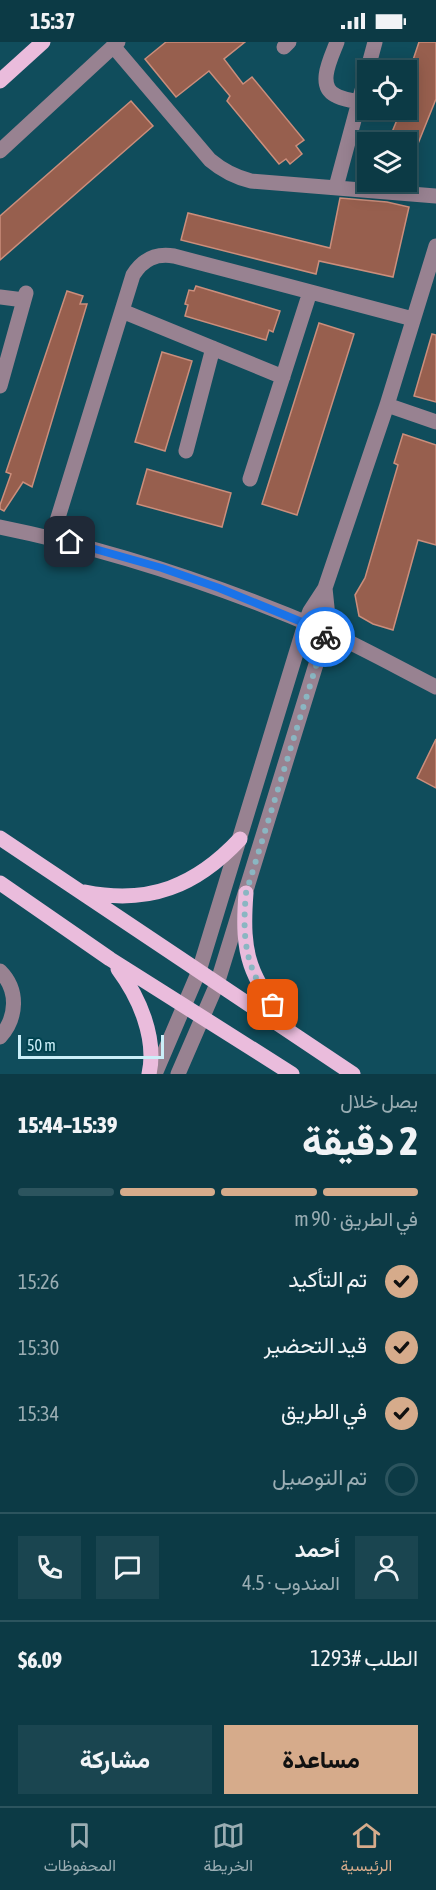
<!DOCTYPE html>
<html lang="ar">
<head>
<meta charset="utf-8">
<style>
  :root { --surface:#0c3a45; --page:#1a4550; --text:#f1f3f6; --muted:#9aadb3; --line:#2c545e; --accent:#d6ab8b }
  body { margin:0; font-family:"Asap Condensed",Vazirmatn,sans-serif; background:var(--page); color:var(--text); direction:rtl; height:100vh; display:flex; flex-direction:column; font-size:22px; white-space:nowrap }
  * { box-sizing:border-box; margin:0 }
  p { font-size:20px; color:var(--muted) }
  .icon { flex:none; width:33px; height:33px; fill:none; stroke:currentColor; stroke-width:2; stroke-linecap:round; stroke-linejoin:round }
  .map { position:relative; height:1032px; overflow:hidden; direction:ltr }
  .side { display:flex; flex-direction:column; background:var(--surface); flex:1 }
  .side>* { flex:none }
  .fabs { position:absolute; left:357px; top:18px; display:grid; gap:12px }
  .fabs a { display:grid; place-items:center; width:60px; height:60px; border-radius:0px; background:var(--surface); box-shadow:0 3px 15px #0003,0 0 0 2px var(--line); font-size:30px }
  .scale { position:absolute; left:18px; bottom:15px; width:146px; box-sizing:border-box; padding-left:6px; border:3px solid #cbeff9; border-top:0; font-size:16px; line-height:21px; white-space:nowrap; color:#cbeff9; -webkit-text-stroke:4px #004350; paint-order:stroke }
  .pin { position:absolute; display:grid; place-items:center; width:51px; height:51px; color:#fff; margin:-26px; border-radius:12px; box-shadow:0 3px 9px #0006 }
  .courier { position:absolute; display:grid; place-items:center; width:60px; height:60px; margin:-30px; border:4px solid #1a73e8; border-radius:50%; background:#fff; color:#222; box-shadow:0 2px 8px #0007 }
  .overview em { font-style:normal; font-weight:800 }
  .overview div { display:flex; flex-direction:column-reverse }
  .overview { display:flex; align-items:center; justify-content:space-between; height:102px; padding:0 18px }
  h1 { font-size:39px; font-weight:800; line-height:45px }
  .bar { display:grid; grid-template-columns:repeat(4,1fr); gap:9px 6px; align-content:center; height:72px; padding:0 18px }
  .bar i { height:8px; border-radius:4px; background:var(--line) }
  .bar .selected { background:var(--accent) }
  .bar p { grid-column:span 4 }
  .line { display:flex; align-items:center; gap:15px; padding:0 18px; border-top:2px solid var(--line) }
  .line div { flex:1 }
  .round { display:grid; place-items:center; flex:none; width:63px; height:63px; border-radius:0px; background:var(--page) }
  ol { padding:0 18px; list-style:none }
  li { display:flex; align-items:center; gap:18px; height:66px }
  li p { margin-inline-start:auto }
  li .icon { padding:6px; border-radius:50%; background:var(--accent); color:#111; stroke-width:4 }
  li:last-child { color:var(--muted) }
  li i { width:33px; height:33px; border:3px solid var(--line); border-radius:50% }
  .primary-button { display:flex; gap:12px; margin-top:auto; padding:12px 18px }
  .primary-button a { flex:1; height:69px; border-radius:0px; background:var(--accent); color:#111; font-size:24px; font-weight:800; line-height:69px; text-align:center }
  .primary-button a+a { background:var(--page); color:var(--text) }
  .status { display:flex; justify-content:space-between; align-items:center; height:42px; padding:0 30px; background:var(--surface); direction:ltr }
  .status svg { height:16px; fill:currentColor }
  .tab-bar { display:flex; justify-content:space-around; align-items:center; height:84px; border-top:2px solid var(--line); background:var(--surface); font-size:16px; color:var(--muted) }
  .tab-bar a { display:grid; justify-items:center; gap:3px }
  .tab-bar .selected { color:var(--accent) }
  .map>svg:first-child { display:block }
</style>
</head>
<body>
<div class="status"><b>15:37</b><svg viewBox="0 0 49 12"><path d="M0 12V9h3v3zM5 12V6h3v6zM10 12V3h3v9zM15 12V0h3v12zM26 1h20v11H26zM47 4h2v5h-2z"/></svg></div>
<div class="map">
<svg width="436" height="1032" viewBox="0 0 436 1032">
  <rect width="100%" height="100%" fill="#104d5c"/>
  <path fill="#975f4e" stroke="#cb8e7c" stroke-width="1.5" d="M 166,0 L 245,0 L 224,17 L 243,42 L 252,35 L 304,98 L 296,104 L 302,112 L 290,122 L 286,117 L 279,122 L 227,59 L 230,54 L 209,29 L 176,55 L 145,17 Z
    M 419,0 L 436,0 L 436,57 L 407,129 L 406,100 L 388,100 L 401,68 L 406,68 L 406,39 Z
    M 131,59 L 153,84 L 0,218 L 0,174 Z
    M 340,156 L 387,160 L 409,165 L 393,235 L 319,219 L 316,232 L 181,198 L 188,171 L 330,206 Z
    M 196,244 L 280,269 L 273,290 L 269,288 L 266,298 L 185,274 L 188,263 L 185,262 L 189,248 L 194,249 Z
    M 67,249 L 83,254 L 80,262 L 87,262 L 32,445 L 23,440 L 4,469 L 0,467 L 0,463 L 11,432 L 6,430 Z
    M 319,281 L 354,292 L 297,473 L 262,462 Z
    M 432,292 L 436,293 L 436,360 L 414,354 Z
    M 162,310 L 192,319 L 165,409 L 135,400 Z
    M 403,392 L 436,403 L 436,503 L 418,498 L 393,588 L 373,582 L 359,574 L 355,553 L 365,536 L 398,423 L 394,421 Z
    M 147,427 L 231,451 L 222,485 L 137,462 Z
    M 436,697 L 436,746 L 417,736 Z"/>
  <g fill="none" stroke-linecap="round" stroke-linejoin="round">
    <path stroke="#988291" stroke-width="15" d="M 337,0 C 332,14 316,43 335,53 C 341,57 351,58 358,60
      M 113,4 L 210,118 C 223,129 235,135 251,139 L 436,154
      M 284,5 L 289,0
      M 0,109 L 118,0
      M 336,145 L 375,0
      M 0,255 L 24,258
      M 122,269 L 283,335
      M 0,344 L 26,251
      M 387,363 L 436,380
      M 186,409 L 213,306
      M 250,437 L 310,250
      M 0,485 C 114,508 219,543 326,589 C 363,606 399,626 436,645
      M 52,495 L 133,233 C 143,217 156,211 174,214 L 413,277
      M 0,929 C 19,948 17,976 0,995
      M 155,1032 L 199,929 L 305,582 L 310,569 L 325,546 L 387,363 L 436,204
      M 178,1032 L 217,942 L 326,590 L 328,575 L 325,546"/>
    <path stroke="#eabcdc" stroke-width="15" d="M 0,39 L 43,0
      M 0,796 L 353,1032
      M 0,841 L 110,917 L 292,1032
      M 85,850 C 149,863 196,844 240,797
      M 246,851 C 241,916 250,933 288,984
      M 118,927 C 139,955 157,996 149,1032"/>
  </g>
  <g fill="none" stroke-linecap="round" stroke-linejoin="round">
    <path stroke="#8ab6c2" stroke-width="6" stroke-dasharray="0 10.8" d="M 273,963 C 245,927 242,896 246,851 L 325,595"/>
    <path stroke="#1a73e8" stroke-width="8" d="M 70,500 L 162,526 L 219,546 L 326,590 L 325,595"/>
  </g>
</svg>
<div class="fabs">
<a><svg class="icon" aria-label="locate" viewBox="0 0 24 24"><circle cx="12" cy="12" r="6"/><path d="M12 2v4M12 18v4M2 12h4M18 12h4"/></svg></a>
<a><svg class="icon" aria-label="layers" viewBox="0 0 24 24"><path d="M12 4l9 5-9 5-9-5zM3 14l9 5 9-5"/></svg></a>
</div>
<div class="scale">50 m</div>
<div class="pin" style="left:273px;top:963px;background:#ea580c"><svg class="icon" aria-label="bag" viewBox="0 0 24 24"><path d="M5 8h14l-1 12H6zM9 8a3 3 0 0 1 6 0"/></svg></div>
<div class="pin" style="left:70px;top:500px;background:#1f2937"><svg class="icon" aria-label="home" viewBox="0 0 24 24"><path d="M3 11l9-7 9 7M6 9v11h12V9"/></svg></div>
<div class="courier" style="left:325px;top:595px"><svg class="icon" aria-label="bike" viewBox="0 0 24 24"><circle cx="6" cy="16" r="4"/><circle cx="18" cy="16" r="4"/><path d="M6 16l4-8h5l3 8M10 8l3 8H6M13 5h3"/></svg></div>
</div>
<section class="side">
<div class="overview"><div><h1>2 دقيقة</h1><p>يصل خلال</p></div><em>15:39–15:44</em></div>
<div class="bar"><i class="selected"></i><i class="selected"></i><i class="selected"></i><i></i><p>في الطريق · 90 m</p></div>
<ol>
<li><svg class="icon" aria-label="check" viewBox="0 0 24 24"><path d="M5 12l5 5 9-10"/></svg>تم التأكيد<p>15:26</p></li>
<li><svg class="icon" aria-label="check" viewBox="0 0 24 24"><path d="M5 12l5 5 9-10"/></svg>قيد التحضير<p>15:30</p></li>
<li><svg class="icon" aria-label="check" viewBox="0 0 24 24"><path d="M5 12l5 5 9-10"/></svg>في الطريق<p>15:34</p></li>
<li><i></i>تم التوصيل</li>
</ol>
<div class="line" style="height:108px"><a class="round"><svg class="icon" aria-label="person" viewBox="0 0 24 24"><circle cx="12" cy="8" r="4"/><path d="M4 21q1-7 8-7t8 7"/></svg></a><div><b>أحمد</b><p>المندوب · 4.5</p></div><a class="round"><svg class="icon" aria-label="chat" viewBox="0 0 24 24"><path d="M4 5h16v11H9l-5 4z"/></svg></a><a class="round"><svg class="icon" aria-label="phone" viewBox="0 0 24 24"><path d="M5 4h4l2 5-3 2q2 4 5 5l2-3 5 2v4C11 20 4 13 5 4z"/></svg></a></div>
<div class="line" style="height:78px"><div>الطلب #1293</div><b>$6.09</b></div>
<div class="primary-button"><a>مساعدة</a><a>مشاركة</a></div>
</section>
<nav class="tab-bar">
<a class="selected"><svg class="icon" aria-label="home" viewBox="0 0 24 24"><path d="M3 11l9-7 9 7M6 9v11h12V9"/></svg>الرئيسية</a>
<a><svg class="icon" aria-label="map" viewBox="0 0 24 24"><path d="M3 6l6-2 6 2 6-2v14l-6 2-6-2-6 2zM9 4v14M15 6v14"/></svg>الخريطة</a>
<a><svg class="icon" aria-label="saved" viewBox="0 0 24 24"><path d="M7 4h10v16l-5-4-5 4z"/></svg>المحفوظات</a>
</nav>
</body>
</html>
